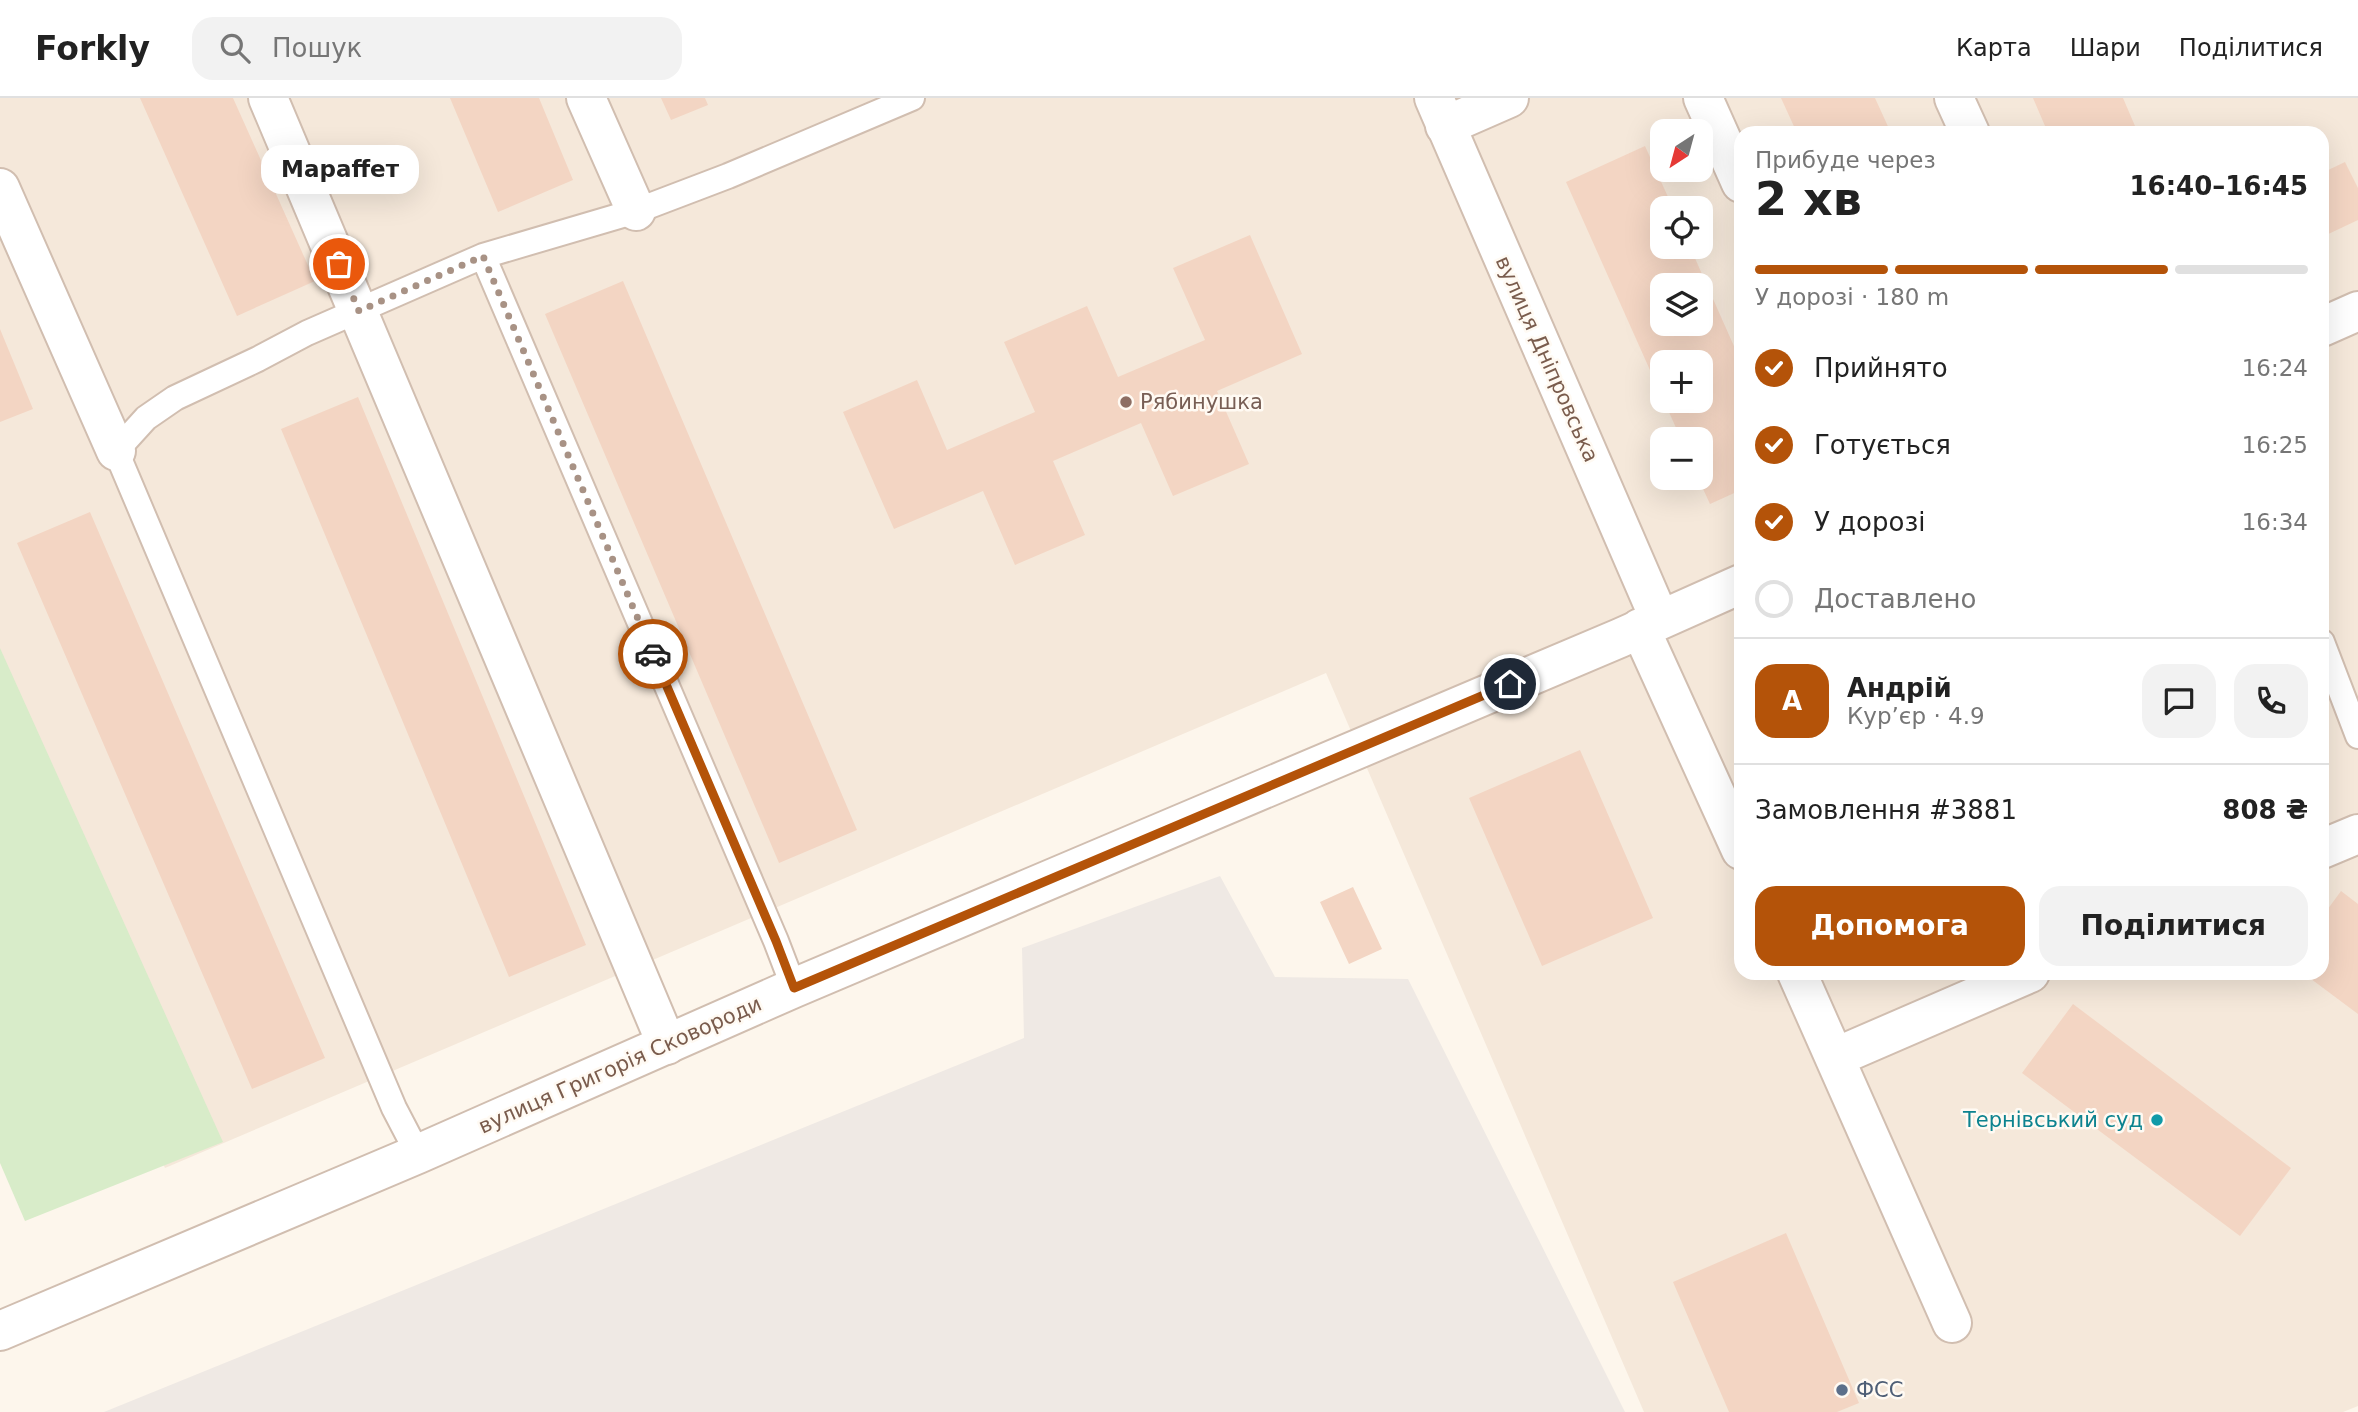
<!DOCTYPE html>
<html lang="uk">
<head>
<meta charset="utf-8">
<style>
  :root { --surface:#fff; --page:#f2f2f2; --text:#222; --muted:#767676; --line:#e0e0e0; --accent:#b45309 }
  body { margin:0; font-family:"DejaVu Sans",sans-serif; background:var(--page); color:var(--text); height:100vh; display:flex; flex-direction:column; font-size:26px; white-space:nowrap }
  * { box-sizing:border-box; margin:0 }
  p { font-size:23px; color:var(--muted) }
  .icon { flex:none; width:38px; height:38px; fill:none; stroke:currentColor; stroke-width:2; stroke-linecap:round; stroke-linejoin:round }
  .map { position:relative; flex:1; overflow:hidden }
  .side { position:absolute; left:1734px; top:28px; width:595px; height:854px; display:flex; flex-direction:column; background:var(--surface); border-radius:21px; box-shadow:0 7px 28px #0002 }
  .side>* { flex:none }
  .needle { width:46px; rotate:216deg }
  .tools { position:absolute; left:1650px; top:21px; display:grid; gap:14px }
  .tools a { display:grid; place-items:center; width:63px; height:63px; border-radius:14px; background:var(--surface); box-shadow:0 7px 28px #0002; font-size:35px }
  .pin { position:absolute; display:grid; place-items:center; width:60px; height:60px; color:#fff; margin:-30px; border:4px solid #fff; border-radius:50%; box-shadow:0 2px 7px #0007 }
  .courier { position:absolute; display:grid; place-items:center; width:70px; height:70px; margin:-35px; border:5px solid #b45309; border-radius:50%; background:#fff; color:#222; box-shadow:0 2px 9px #0007 }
  .bubble { position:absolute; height:49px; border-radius:21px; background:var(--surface); box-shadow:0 7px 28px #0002; font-size:23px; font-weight:700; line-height:49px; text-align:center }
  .head em { font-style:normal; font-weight:700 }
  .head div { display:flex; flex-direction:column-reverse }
  .head { display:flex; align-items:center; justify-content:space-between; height:119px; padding:0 21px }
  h1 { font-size:46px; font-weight:700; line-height:52px }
  .bar { display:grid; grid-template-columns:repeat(4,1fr); gap:10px 7px; align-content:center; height:84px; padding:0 21px }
  .bar i { height:9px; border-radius:5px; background:var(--line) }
  .bar .selected { background:var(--accent) }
  .bar p { grid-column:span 4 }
  .line { display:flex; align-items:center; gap:18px; padding:0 21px; border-top:2px solid var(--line) }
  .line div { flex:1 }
  .round { display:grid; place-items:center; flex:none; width:74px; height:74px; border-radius:21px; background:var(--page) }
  ol { padding:0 21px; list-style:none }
  li { display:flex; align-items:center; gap:21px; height:77px }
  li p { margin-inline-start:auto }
  li .icon { padding:7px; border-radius:50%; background:var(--accent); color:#fff; stroke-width:4 }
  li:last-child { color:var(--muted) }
  li i { width:38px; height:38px; border:4px solid var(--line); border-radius:50% }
  .button { display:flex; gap:14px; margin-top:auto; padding:14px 21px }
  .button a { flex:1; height:80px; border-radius:21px; background:var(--accent); color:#fff; font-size:28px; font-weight:700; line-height:80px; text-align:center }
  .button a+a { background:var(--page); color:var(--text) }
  header { display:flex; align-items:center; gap:42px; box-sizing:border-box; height:98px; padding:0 35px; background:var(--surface); border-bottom:2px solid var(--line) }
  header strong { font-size:33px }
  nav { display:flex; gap:38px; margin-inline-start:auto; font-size:24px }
  .search { width:490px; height:63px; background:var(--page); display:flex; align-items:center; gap:18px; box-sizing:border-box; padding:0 24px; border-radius:21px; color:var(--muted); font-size:26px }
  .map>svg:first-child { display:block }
</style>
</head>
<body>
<header>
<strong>Forkly</strong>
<div class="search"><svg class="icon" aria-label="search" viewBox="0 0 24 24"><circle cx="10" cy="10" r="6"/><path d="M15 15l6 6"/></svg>Пошук</div>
<nav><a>Карта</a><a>Шари</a><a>Поділитися</a></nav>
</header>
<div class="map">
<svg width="2358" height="1314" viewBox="0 0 2358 1314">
  <rect width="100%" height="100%" fill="#fdf6ec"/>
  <path fill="#f5e8da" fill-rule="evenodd" d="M 0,0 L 2358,0 L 2358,1308 L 2343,1314 L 1644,1314 L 1326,575 L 165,1070 L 0,686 ZM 1662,33 L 1701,33 L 1701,72 L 1662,72 ZM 1741,35 L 2322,35 L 2322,875 L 1741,875 ZM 1662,110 L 1701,110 L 1701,149 L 1662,149 ZM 1662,187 L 1701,187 L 1701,226 L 1662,226 ZM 1662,264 L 1701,264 L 1701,303 L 1662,303 ZM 1662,341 L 1701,341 L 1701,380 L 1662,380 Z"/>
  <path fill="#efe9e4" d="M 1220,778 L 1275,879 L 1408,881 L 1625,1314 L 104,1314 L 1024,940 L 1022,850 Z"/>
  <path fill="#d8ecc9" d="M 0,550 L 223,1044 L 25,1123 L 0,1065 Z"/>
  <path fill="#f3d5c3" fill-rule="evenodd" d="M 140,0 L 233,0 L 315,183 L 237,218 Z
    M 450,0 L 539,0 L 573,82 L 498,114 Z
    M 661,0 L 705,0 L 708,7 L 671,22 Z
    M 1781,0 L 1875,0 L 1891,35 L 1797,35 Z
    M 2033,0 L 2123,0 L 2138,35 L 2048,35 Z
    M 1645,48 L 1673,110 L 1662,110 L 1662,149 L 1690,149 L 1741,264 L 1741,392 L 1710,406 L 1698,380 L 1701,380 L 1701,341 L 1681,341 L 1664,303 L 1701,303 L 1701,264 L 1662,264 L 1662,299 L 1566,84 ZM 1662,187 L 1701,187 L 1701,226 L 1662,226 Z
    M 2345,64 L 2358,90 L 2358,122 L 2322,139 L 2322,75 Z
    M 1250,137 L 1302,256 L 1217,293 L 1249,366 L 1173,398 L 1141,325 L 1053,363 L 1085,437 L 1015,467 L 983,393 L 894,431 L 843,314 L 917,282 L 947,352 L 1035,314 L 1004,244 L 1087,208 L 1118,279 L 1205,242 L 1173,170 Z
    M 623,183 L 857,732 L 779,765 L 545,216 Z
    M 0,231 L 33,311 L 0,324 Z
    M 358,299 L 586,847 L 509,879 L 281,331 Z
    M 90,414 L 325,960 L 252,991 L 17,445 Z
    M 1580,652 L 1653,820 L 1542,868 L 1469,700 Z
    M 1353,789 L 1382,851 L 1349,866 L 1320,804 Z
    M 2341,793 L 2358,806 L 2358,916 L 2303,875 L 2322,875 L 2322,819 Z
    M 2073,906 L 2291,1070 L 2240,1138 L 2022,975 Z
    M 1786,1135 L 1859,1305 L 1837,1314 L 1729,1314 L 1673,1184 Z"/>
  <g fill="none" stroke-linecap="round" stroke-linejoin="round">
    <defs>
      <path id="service" d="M 483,158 L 776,843 L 794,890
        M 2322,544 L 2358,638
        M 418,1056 L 394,1010 L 116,353 L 146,320 L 175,300 L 258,261 L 307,235 L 483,158 L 636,113 L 728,78 L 912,0"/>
      <path id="minor" d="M 268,0 L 667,947
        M 586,0 L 636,113
        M 1703,0 L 1741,85
        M 1954,0 L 1970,35
        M 1445,28 L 1509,0
        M 0,90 L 116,353
        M 1640,530 L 1741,752
        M 2322,751 L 2358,736
        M 1797,875 L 1952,1225
        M 1836,959 L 2030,875"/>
      <path id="tertiary" d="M 1434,0 L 1660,522
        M 2322,229 L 2358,213
        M 0,1233 L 418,1056 L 794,890 L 1620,540 L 1741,486"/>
    </defs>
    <use href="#service" stroke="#d1beb0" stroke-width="28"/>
    <use href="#minor" stroke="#d1beb0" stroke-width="42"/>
    <use href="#tertiary" stroke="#d1beb0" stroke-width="42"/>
    <use href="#service" stroke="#fff" stroke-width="24"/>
    <use href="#minor" stroke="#fff" stroke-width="38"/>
    <use href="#tertiary" stroke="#fff" stroke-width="38"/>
  </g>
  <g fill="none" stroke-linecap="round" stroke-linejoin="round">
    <path stroke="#a89285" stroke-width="7" stroke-dasharray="0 12.6" d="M 339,166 L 359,213 L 483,158 L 653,556"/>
    <path stroke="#b45309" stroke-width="9" d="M 653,556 L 776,843 L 794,890 L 1510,586"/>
  </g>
  <circle fill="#8d6e63" stroke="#fffaf3" stroke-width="2.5" cx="1126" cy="304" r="7"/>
  <circle fill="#0f9aa8" stroke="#fffaf3" stroke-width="2.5" cx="2157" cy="1022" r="7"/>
  <circle fill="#5c6f8a" stroke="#fffaf3" stroke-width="2.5" cx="1842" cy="1292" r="7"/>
  <g text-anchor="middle" stroke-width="5" stroke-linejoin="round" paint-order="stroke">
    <g font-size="21" fill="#7a5c4d" stroke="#fffaf3">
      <text transform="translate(1547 261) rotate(66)" y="7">вулиця Дніпровська</text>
      <text transform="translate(620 967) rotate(-24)" y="7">вулиця Григорія Сковороди</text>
    </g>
    <g font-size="21" fill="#785e54" stroke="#fffaf3" text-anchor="start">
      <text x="1140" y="311">Рябинушка</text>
    </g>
    <g font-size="21" fill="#0d838f" stroke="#fffaf3" text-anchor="end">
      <text x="2143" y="1029">Тернівський суд</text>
    </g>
    <g font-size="21" fill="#4e5e75" stroke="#fffaf3" text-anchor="start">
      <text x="1856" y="1299">ФСС</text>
    </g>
  </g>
</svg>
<div class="tools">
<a><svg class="needle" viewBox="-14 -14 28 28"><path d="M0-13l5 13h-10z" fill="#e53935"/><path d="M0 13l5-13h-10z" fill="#767676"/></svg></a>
<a><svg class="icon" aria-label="locate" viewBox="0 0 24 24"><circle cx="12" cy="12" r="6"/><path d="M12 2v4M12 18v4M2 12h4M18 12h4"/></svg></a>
<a><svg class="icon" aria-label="layers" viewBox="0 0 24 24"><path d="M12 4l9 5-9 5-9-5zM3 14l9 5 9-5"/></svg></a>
<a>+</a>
<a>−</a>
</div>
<div class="pin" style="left:339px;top:166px;background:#ea580c"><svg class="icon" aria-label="bag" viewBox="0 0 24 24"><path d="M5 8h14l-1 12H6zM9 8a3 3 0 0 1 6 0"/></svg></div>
<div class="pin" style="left:1510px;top:586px;background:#1f2937"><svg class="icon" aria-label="home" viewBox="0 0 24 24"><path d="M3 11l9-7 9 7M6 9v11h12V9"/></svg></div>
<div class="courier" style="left:653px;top:556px"><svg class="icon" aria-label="car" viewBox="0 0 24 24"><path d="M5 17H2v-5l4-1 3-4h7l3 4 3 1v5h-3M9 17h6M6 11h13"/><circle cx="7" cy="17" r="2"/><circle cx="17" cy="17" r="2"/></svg></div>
<div class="bubble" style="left:261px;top:47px;width:158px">Мараffет</div>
<section class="side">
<div class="head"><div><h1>2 хв</h1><p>Прибуде через</p></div><em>16:40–16:45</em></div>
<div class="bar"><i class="selected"></i><i class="selected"></i><i class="selected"></i><i></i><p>У дорозі · 180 m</p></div>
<ol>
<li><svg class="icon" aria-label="check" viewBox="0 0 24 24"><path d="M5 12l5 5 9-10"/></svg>Прийнято<p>16:24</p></li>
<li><svg class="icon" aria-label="check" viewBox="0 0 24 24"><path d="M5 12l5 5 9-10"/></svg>Готується<p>16:25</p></li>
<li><svg class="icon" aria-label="check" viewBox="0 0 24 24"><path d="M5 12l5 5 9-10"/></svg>У дорозі<p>16:34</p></li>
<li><i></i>Доставлено</li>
</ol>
<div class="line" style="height:126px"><b class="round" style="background:var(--accent);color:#fff">А</b><div><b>Андрій</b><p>Кур’єр · 4.9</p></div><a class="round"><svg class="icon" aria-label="chat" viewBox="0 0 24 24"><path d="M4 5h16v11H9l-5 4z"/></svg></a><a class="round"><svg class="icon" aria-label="phone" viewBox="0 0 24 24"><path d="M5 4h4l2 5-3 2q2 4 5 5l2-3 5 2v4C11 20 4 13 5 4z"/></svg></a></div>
<div class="line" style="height:91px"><div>Замовлення #3881</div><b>808 ₴</b></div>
<div class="button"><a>Допомога</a><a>Поділитися</a></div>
</section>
</div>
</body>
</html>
